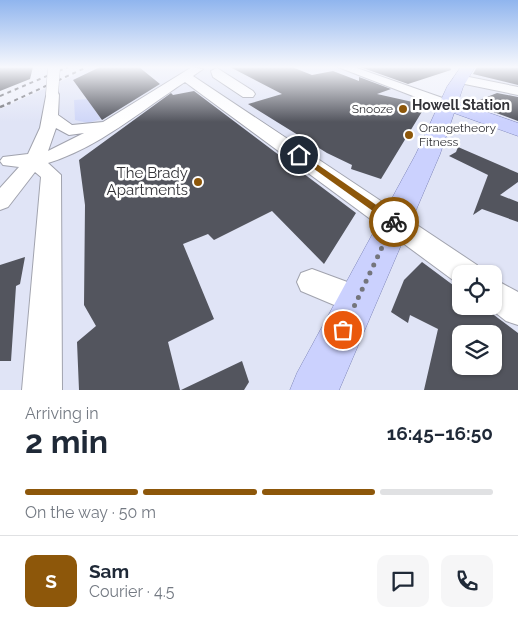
<!DOCTYPE html>
<html lang="en">
<head>
<meta charset="utf-8">
<style>
  :root { --surface:#fff; --page:#f6f6f7; --text:#1f2937; --muted:#747a83; --line:#e0e1e3; --accent:#8d570a }
  body { margin:0; font-family:Raleway,sans-serif; background:var(--page); color:var(--text); height:100vh; display:flex; flex-direction:column; font-size:19px; white-space:nowrap }
  * { box-sizing:border-box; margin:0 }
  p { font-size:16px; color:var(--muted) }
  .icon { flex:none; width:28px; height:28px; fill:none; stroke:currentColor; stroke-width:2; stroke-linecap:round; stroke-linejoin:round }
  .map { position:relative; height:390px; overflow:hidden }
  .drawer { display:flex; flex-direction:column; background:var(--surface); flex:1 }
  .drawer>* { flex:none }
  .tools { position:absolute; left:452px; top:265px; display:grid; gap:10px }
  .tools a { display:grid; place-items:center; width:50px; height:50px; border-radius:10px; background:var(--surface); box-shadow:0 1px 4px #0004; font-size:25px }
  .pin { position:absolute; display:grid; place-items:center; width:42px; height:42px; color:#fff; margin:-21px; border:2px solid #fff; border-radius:50%; box-shadow:0 1px 5px #0007 }
  .courier { position:absolute; display:grid; place-items:center; width:50px; height:50px; margin:-25px; border:4px solid #8d570a; border-radius:50%; background:#fff; color:#222; box-shadow:0 1px 6px #0007 }
  .head em { font-style:normal; font-weight:700 }
  .head div { display:flex; flex-direction:column-reverse }
  .head { display:flex; align-items:center; justify-content:space-between; height:85px; padding:0 25px }
  h1 { font-size:32px; font-weight:700; line-height:38px }
  .bar { display:grid; grid-template-columns:repeat(4,1fr); gap:8px 5px; align-content:center; height:60px; padding:0 25px }
  .bar i { height:6px; border-radius:4px; background:var(--line) }
  .bar .active { background:var(--accent) }
  .bar p { grid-column:span 4 }
  .line { display:flex; align-items:center; gap:12px; padding:0 25px; border-top:1px solid var(--line) }
  .line div { flex:1 }
  .round { display:grid; place-items:center; flex:none; width:52px; height:52px; border-radius:10px; background:var(--page) }
  .map>svg:first-child { display:block }
</style>
</head>
<body>
<div class="map">
<svg width="518" height="390" viewBox="0 0 518 390">
  <rect width="100%" height="100%" fill="#eef0fb"/>
  <path fill="#e0e4f6" fill-rule="evenodd" d="M 92,67 L 347,67 L 451,105 L 477,67 L 518,67 L 518,390 L 0,390 L 0,109 ZM 461,274 L 494,274 L 494,306 L 461,306 ZM 461,334 L 494,334 L 494,366 L 461,366 Z"/>
  <path fill="#cfd6f8" d="M 87,99 L 101,119 L 88,123 L 75,120 L 74,100 Z"/>
  <path fill="#53555e" fill-rule="evenodd" d="M 0,67 L 33,67 L 30,79 L 0,91 Z
    M 100,67 L 139,67 L 160,84 L 102,120 L 73,80 Z
    M 230,67 L 292,67 L 312,75 L 333,71 L 359,81 L 359,77 L 391,89 L 377,94 L 426,105 L 381,179 L 351,169 L 352,165 L 327,153 L 248,104 L 282,94 Z
    M 360,67 L 450,67 L 451,70 L 408,84 Z
    M 477,67 L 518,67 L 518,85 L 473,74 Z
    M 194,91 L 356,213 L 324,264 L 272,211 L 214,240 L 208,234 L 183,244 L 214,319 L 168,342 L 180,390 L 79,390 L 77,342 L 96,326 L 84,305 L 85,205 L 79,160 L 171,93 L 173,95 Z
    M 497,93 L 518,97 L 518,121 L 491,111 L 498,108 L 477,101 Z
    M 458,147 L 518,173 L 518,182 L 500,195 L 518,202 L 518,222 L 482,209 L 473,215 L 488,175 L 449,156 L 456,152 Z
    M 25,257 L 20,284 L 16,286 L 11,361 L 0,361 L 0,265 Z
    M 422,262 L 461,291 L 461,306 L 482,306 L 518,333 L 518,390 L 424,390 L 438,329 L 410,315 L 408,323 L 391,312 L 404,280 ZM 461,334 L 494,334 L 494,366 L 461,366 Z
    M 242,361 L 249,382 L 244,390 L 181,390 Z"/>
  <g fill="none" stroke-linecap="round" stroke-linejoin="round">
    <defs>
      <path id="minor" d="M 192,67 L 203,69 L 193,76 L 477,265 L 482,274 L 461,274 L 461,284 L 457,283 L 185,82 C 142,110 98,148 48,163 L 61,175 L 62,390 L 22,390 L 41,177 L 35,172 L 8,207 L 0,210 L 0,188 L 19,167 L 3,165 L 0,161 L 3,157 L 28,154 L 40,128 L 47,91 L 57,91 L 59,94 L 58,115 L 72,125 L 103,122 ZM 56,128 L 69,135 L 84,133 L 48,151 Z
        M 338,67 L 354,67 L 454,102 L 456,105 L 449,109 L 444,108 Z
        M 217,68 L 253,91 L 255,94 L 253,97 L 243,97 L 213,77 L 211,71 Z
        M 459,75 L 518,87 L 518,95 L 455,82 L 453,79 Z
        M 312,269 L 369,290 L 374,300 L 369,310 L 358,315 L 301,291 L 297,282 L 301,273 Z
        M 494,279 L 518,292 L 518,325 L 506,321 L 487,306 L 494,306 Z"/>
      <path id="major" d="M 461,67 L 475,67 L 463,87 L 458,102 L 518,123 L 518,136 L 454,113 L 440,154 L 339,390 L 290,390 L 297,373 L 416,154 L 447,87 Z"/>
    </defs>
    <use href="#minor" stroke="#a1a3ae" stroke-width="2"/>
    <use href="#major" stroke="#7f86b9" stroke-width="1"/>
    <use href="#minor" fill="#fff" fill-rule="evenodd"/>
    <use href="#major" fill="#cbd1fe" fill-rule="evenodd"/>
    <path stroke="#686970" stroke-width="2" stroke-dasharray="4 4" stroke-linecap="butt" d="M 0,96 L 68,67
      M 7,104 L 87,67"/>
    <path stroke="#686970" stroke-width="2.5" stroke-dasharray="4.5 4.5" stroke-linecap="butt" d="M 0,107 L 10,103"/>
    <defs>
      <path id="minor-bridge" d="M 52,94 L 54,67"/>
    </defs>
    <use href="#minor-bridge" stroke="#a1a3ae" stroke-width="13" stroke-linecap="butt"/>
    <use href="#minor-bridge" stroke="#fff" stroke-width="12"/>
  </g>
  <linearGradient id="sky" x2="0" y2="1"><stop stop-color="#90b5ee"/><stop offset="0.55" stop-color="#f7f8fd"/><stop offset="1" stop-color="#f7f8fd" stop-opacity="0"/></linearGradient>
  <rect width="518" height="122" fill="url(#sky)"/>
  <path fill="#8d570a" d="M 296,153 L 301,153 L 398,220 L 398,224 L 391,224 L 296,156 Z"/>
  <g fill="none" stroke-linecap="round" stroke-linejoin="round">
    <path stroke="#74757c" stroke-width="5" stroke-dasharray="0 9" d="M 343,330 L 394,222"/>
  </g>
  <g fill="#8d570a" stroke="#fff" stroke-width="2">
    <circle cx="403" cy="109" r="5"/>
    <circle cx="409" cy="135" r="5"/>
    <circle cx="198" cy="182" r="5"/>
  </g>
  <g text-anchor="middle" stroke-width="5" stroke-linejoin="round" paint-order="stroke">
    <g font-size="12" fill="#333338" stroke="#fff" text-anchor="end">
      <text x="393" y="113">Snooze</text>
      <text x="419" y="132" text-anchor="start">Orangetheory<tspan x="419" dy="14">Fitness</tspan></text>
    </g>
    <g font-size="14" font-weight="bold" fill="#333338" stroke="#fff">
      <text x="461" y="110">Howell Station</text>
    </g>
    <g font-size="15" fill="#333338" stroke="#fff" text-anchor="end">
      <text x="188" y="178">The Brady<tspan x="188" dy="17">Apartments</tspan></text>
    </g>
  </g>
</svg>
<div class="tools">
<a><svg class="icon" aria-label="locate" viewBox="0 0 24 24"><circle cx="12" cy="12" r="6"/><path d="M12 2v4M12 18v4M2 12h4M18 12h4"/></svg></a>
<a><svg class="icon" aria-label="layers" viewBox="0 0 24 24"><path d="M12 4l9 5-9 5-9-5zM3 14l9 5 9-5"/></svg></a>
</div>
<div class="pin" style="left:343px;top:330px;background:#ea580c"><svg class="icon" aria-label="bag" viewBox="0 0 24 24"><path d="M5 8h14l-1 12H6zM9 8a3 3 0 0 1 6 0"/></svg></div>
<div class="pin" style="left:299px;top:155px;background:#1f2937"><svg class="icon" aria-label="home" viewBox="0 0 24 24"><path d="M3 11l9-7 9 7M6 9v11h12V9"/></svg></div>
<div class="courier" style="left:394px;top:222px"><svg class="icon" aria-label="bike" viewBox="0 0 24 24"><circle cx="6" cy="16" r="4"/><circle cx="18" cy="16" r="4"/><path d="M6 16l4-8h5l3 8M10 8l3 8H6M13 5h3"/></svg></div>
</div>
<section class="drawer">
<div class="head"><div><h1>2 min</h1><p>Arriving in</p></div><em>16:45–16:50</em></div>
<div class="bar"><i class="active"></i><i class="active"></i><i class="active"></i><i></i><p>On the way · 50 m</p></div>
<div class="line" style="height:90px"><b class="round" style="background:var(--accent);color:#fff">S</b><div><b>Sam</b><p>Courier · 4.5</p></div><a class="round"><svg class="icon" aria-label="chat" viewBox="0 0 24 24"><path d="M4 5h16v11H9l-5 4z"/></svg></a><a class="round"><svg class="icon" aria-label="phone" viewBox="0 0 24 24"><path d="M5 4h4l2 5-3 2q2 4 5 5l2-3 5 2v4C11 20 4 13 5 4z"/></svg></a></div>
</section>
</body>
</html>
